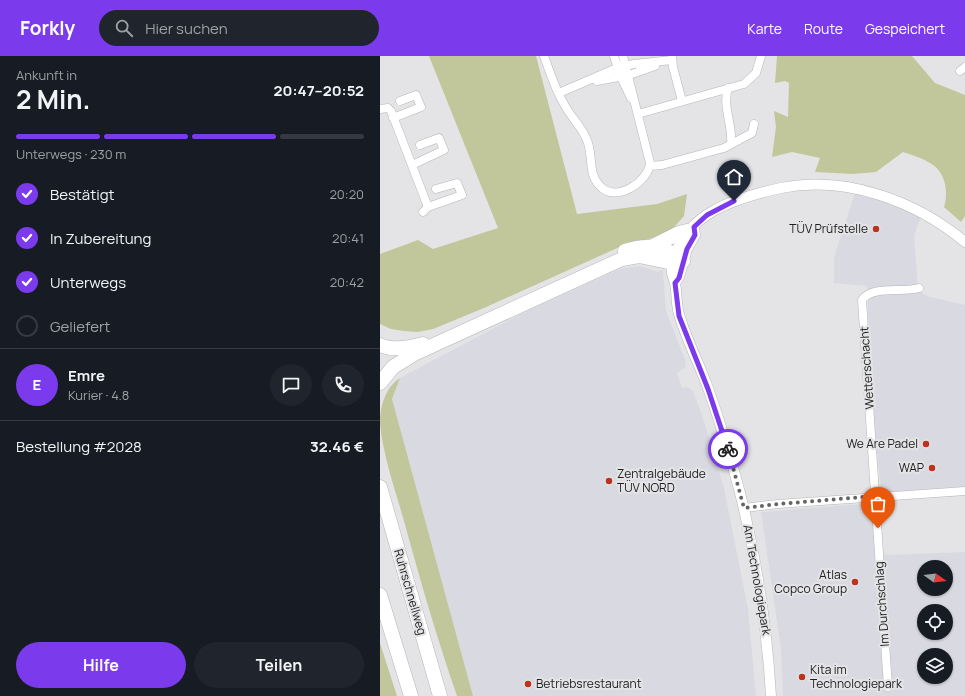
<!DOCTYPE html>
<html lang="de">
<head>
<meta charset="utf-8">
<style>
  :root { --surface:#171b24; --page:#20242c; --text:#f1f3f6; --muted:#9ea1a6; --line:#363941; --accent:#7c3aed }
  body { margin:0; font-family:Manrope,sans-serif; background:var(--page); color:var(--text); height:100vh; display:flex; flex-direction:column; font-size:15px; white-space:nowrap }
  * { box-sizing:border-box; margin:0 }
  p { font-size:13px; color:var(--muted) }
  .icon { flex:none; width:22px; height:22px; fill:none; stroke:currentColor; stroke-width:2; stroke-linecap:round; stroke-linejoin:round }
  .map { position:relative; flex:1; overflow:hidden }
  .panel { display:flex; flex-direction:column; background:var(--surface); width:380px }
  .panel>* { flex:none }
  .needle { width:26px; rotate:104deg }
  .controls { position:absolute; left:537px; top:504px; display:grid; gap:8px }
  .controls a { display:grid; place-items:center; width:36px; height:36px; border-radius:50%; background:var(--surface); box-shadow:0 1px 3px #0004; font-size:20px }
  .pin { position:absolute; display:grid; place-items:center; width:34px; height:34px; color:#fff; margin:-41px -17px; border-radius:50% 50% 50% 0; rotate:-45deg; box-shadow:0 0 4px #0007 }
  .pin .icon { rotate:45deg }
  .courier { position:absolute; display:grid; place-items:center; width:40px; height:40px; margin:-20px; border:3px solid #7c3aed; border-radius:50%; background:#fff; color:#222; box-shadow:0 1px 5px #0007 }
  .headline em { font-style:normal; font-weight:700 }
  .headline div { display:flex; flex-direction:column-reverse }
  .headline { display:flex; align-items:center; justify-content:space-between; height:68px; padding:0 16px }
  h1 { font-size:26px; font-weight:700; line-height:30px }
  .bar { display:grid; grid-template-columns:repeat(4,1fr); gap:6px 4px; align-content:center; height:48px; padding:0 16px }
  .bar i { height:5px; border-radius:3px; background:var(--line) }
  .bar .active { background:var(--accent) }
  .bar p { grid-column:span 4 }
  .line { display:flex; align-items:center; gap:10px; padding:0 16px; border-top:1px solid var(--line) }
  .line div { flex:1 }
  .round { display:grid; place-items:center; flex:none; width:42px; height:42px; border-radius:21px; background:var(--page) }
  ol { padding:0 16px; list-style:none }
  li { display:flex; align-items:center; gap:12px; height:44px }
  li p { margin-inline-start:auto }
  li .icon { padding:4px; border-radius:50%; background:var(--accent); color:#fff; stroke-width:4 }
  li:last-child { color:var(--muted) }
  li i { width:22px; height:22px; border:2px solid var(--line); border-radius:50% }
  .cta { display:flex; gap:8px; margin-top:auto; padding:8px 16px }
  .cta a { flex:1; height:46px; border-radius:24px; background:var(--accent); color:#fff; font-size:16px; font-weight:700; line-height:46px; text-align:center }
  .cta a+a { background:var(--page); color:var(--text) }
  header { display:flex; align-items:center; gap:24px; box-sizing:border-box; height:56px; padding:0 20px; background:var(--accent); color:#fff }
  header strong { font-size:19px }
  nav { display:flex; gap:22px; margin-inline-start:auto; font-size:14px }
  .search { width:280px; height:36px; background:var(--page); display:flex; align-items:center; gap:10px; box-sizing:border-box; padding:0 14px; border-radius:22px; color:var(--muted); font-size:15px }
  main { display:flex; flex:1; min-height:0 }
  .map>svg:first-child { display:block }
</style>
</head>
<body>
<header>
<strong>Forkly</strong>
<div class="search"><svg class="icon" aria-label="search" viewBox="0 0 24 24"><circle cx="10" cy="10" r="6"/><path d="M15 15l6 6"/></svg>Hier suchen</div>
<nav><a>Karte</a><a>Route</a><a>Gespeichert</a></nav>
</header>
<main>
<section class="panel">
<div class="headline"><div><h1>2 Min.</h1><p>Ankunft in</p></div><em>20:47–20:52</em></div>
<div class="bar"><i class="active"></i><i class="active"></i><i class="active"></i><i></i><p>Unterwegs · 230 m</p></div>
<ol>
<li><svg class="icon" aria-label="check" viewBox="0 0 24 24"><path d="M5 12l5 5 9-10"/></svg>Bestätigt<p>20:20</p></li>
<li><svg class="icon" aria-label="check" viewBox="0 0 24 24"><path d="M5 12l5 5 9-10"/></svg>In Zubereitung<p>20:41</p></li>
<li><svg class="icon" aria-label="check" viewBox="0 0 24 24"><path d="M5 12l5 5 9-10"/></svg>Unterwegs<p>20:42</p></li>
<li><i></i>Geliefert</li>
</ol>
<div class="line" style="height:72px"><b class="round" style="background:var(--accent);color:#fff">E</b><div><b>Emre</b><p>Kurier · 4.8</p></div><a class="round"><svg class="icon" aria-label="chat" viewBox="0 0 24 24"><path d="M4 5h16v11H9l-5 4z"/></svg></a><a class="round"><svg class="icon" aria-label="phone" viewBox="0 0 24 24"><path d="M5 4h4l2 5-3 2q2 4 5 5l2-3 5 2v4C11 20 4 13 5 4z"/></svg></a></div>
<div class="line" style="height:52px"><div>Bestellung #2028</div><b>32.46 €</b></div>
<div class="cta"><a>Hilfe</a><a>Teilen</a></div>
</section>
<div class="map">
<svg width="585" height="640" viewBox="0 0 585 640">
  <rect width="100%" height="100%" fill="#e4e4e6"/>
  <path fill="#d9d9e2" fill-rule="evenodd" d="M 475,137 L 484,137 L 543,159 L 538,168 L 534,180 L 538,232 L 546,240 L 585,249 L 585,440 L 502,444 L 492,343 L 487,230 L 454,227 L 454,201 Z
    M 260,210 L 278,216 L 281,214 L 283,215 L 286,255 L 306,306 L 305,312 L 297,317 L 302,332 L 308,331 L 313,335 L 323,362 L 344,432 L 368,553 L 376,640 L 93,640 L 12,343 L 20,322 L 148,254 L 242,212 Z
    M 493,447 L 504,499 L 585,496 L 585,640 L 403,640 L 401,593 L 381,456 ZM 544,511 L 566,511 L 566,533 L 544,533 ZM 544,555 L 566,555 L 566,577 L 544,577 ZM 544,599 L 566,599 L 566,621 L 544,621 Z"/>
  <path fill="#c1c79a" d="M 49,0 L 156,0 L 197,158 L 277,148 L 307,138 L 304,160 L 288,178 L 244,189 L 104,252 L 53,273 L 38,276 L 24,275 L 11,273 L 0,268 L 0,198 L 38,184 L 53,193 L 118,172 Z
    M 397,0 L 532,0 L 555,27 L 585,39 L 585,160 L 581,166 L 564,151 C 569,135 565,115 550,107 C 542,102 532,99 523,96 L 496,116 L 473,118 L 435,116 L 440,102 L 412,96 L 392,101 L 396,71 L 394,55 L 408,61 L 409,27 L 405,25 L 395,27 Z
    M 20,322 L 12,343 L 93,640 L 77,640 C 57,582 40,524 24,465 C 15,433 3,400 0,367 C 0,349 6,331 20,322 Z
    M 0,587 L 17,640 L 0,640 Z"/>
  <g fill="none" stroke-linecap="round" stroke-linejoin="round">
    <defs>
      <path id="minor" d="M 164,0 C 170,16 175,33 184,48 C 191,62 203,71 208,87 C 213,102 208,118 220,130 C 236,148 269,125 270,107 L 243,0
        M 234,0 L 241,21 L 251,42
        M 292,0 L 293,11 L 302,45
        M 580,15 L 585,11
        M 217,25 L 249,19 L 275,10
        M 348,32 C 342,50 353,69 351,88
        M 179,37 L 237,12 L 254,8 L 292,4
        M 0,53 L 8,52 L 11,55 L 48,151 L 43,156
        M 258,58 L 364,28 L 376,17 L 381,0
        M 13,62 L 41,51 L 36,39 L 20,45
        M 32,109 L 64,94 L 59,82 L 40,89
        M 270,110 L 282,109 L 344,92 L 372,77 L 374,68
        M 48,151 L 82,139 L 77,127 L 56,133
        M 364,452 L 398,448 L 585,435
        M 508,631 L 482,244 C 492,229 523,237 539,232"/>
      <path id="tertiary" d="M 295,227 L 299,221 L 307,193 L 315,179 L 314,171
        M 391,640 C 387,572 377,504 360,437 C 351,402 340,366 328,332 C 319,307 306,283 299,258 C 296,248 297,237 295,227 C 293,219 290,217 292,208 C 304,157 355,142 401,132 C 466,119 536,145 585,186"/>
      <path id="motorway" d="M 273,190 L 299,177 L 307,175
        M 245,195 C 266,188 286,190 303,205
        M 0,289 C 13,295 29,292 43,288
        M 0,327 L 13,311 L 34,298 L 242,203 L 259,200 L 293,207 L 303,205
        M 0,431 L 60,640
        M 0,539 L 31,640"/>
    </defs>
    <use href="#minor" stroke="#b6b6b8" stroke-width="9"/>
    <use href="#tertiary" stroke="#b6b6b8" stroke-width="11"/>
    <use href="#motorway" stroke="#b6b6b8" stroke-width="15"/>
    <use href="#minor" stroke="#fff" stroke-width="8"/>
    <use href="#tertiary" stroke="#fff" stroke-width="10"/>
    <use href="#motorway" stroke="#fff" stroke-width="14"/>
  </g>
  <g fill="none" stroke-linecap="round" stroke-linejoin="round">
    <path stroke="#656566" stroke-width="4" stroke-dasharray="0 7.2" d="M 348,393 L 364,452 L 398,448 L 496,440 L 498,472"/>
    <path stroke="#7c3aed" stroke-width="5" d="M 348,393 L 328,333 L 299,260 L 295,227 L 299,222 L 307,193 L 315,179 L 314,171 L 327,159 L 354,145"/>
  </g>
  <g fill="#bd311d" stroke="#e4e4e6" stroke-width="1.5">
    <circle cx="496" cy="173" r="4"/>
    <circle cx="546" cy="388" r="4"/>
    <circle cx="552" cy="412" r="4"/>
    <circle cx="229" cy="425" r="4"/>
    <circle cx="475" cy="526" r="4"/>
    <circle cx="422" cy="621" r="4"/>
    <circle cx="148" cy="628" r="4"/>
  </g>
  <g text-anchor="middle" stroke-width="4" stroke-linejoin="round" paint-order="stroke">
    <g font-size="12" fill="#202021" stroke="#e4e4e6" text-anchor="end">
      <text x="488" y="177">TÜV Prüfstelle</text>
      <text x="538" y="392">We Are Padel</text>
      <text x="544" y="416">WAP</text>
      <text x="237" y="422" text-anchor="start">Zentralgebäude<tspan x="237" dy="14">TÜV NORD</tspan></text>
      <text x="467" y="523">Atlas<tspan x="467" dy="14">Copco Group</tspan></text>
      <text x="430" y="618" text-anchor="start">Kita im<tspan x="430" dy="14">Technologiepark</tspan></text>
      <text x="156" y="632" text-anchor="start">Betriebsrestaurant</text>
    </g>
    <g font-size="12" fill="#202021" stroke="#e4e4e6">
      <text transform="translate(487 312) rotate(-94)" y="4">Wetterschacht</text>
      <text transform="translate(377 524) rotate(80)" y="4">Am Technologiepark</text>
      <text transform="translate(30 536) rotate(74)" y="4">Ruhrschnellweg</text>
      <text transform="translate(502 548) rotate(-94)" y="4">Im Durchschlag</text>
    </g>
  </g>
</svg>
<div class="controls">
<a><svg class="needle" viewBox="-14 -14 28 28"><path d="M0-13l5 13h-10z" fill="#e53935"/><path d="M0 13l5-13h-10z" fill="#9ea1a6"/></svg></a>
<a><svg class="icon" aria-label="locate" viewBox="0 0 24 24"><circle cx="12" cy="12" r="6"/><path d="M12 2v4M12 18v4M2 12h4M18 12h4"/></svg></a>
<a><svg class="icon" aria-label="layers" viewBox="0 0 24 24"><path d="M12 4l9 5-9 5-9-5zM3 14l9 5 9-5"/></svg></a>
</div>
<div class="pin" style="left:498px;top:472px;background:#ea580c"><svg class="icon" aria-label="bag" viewBox="0 0 24 24"><path d="M5 8h14l-1 12H6zM9 8a3 3 0 0 1 6 0"/></svg></div>
<div class="pin" style="left:354px;top:145px;background:#1f2937"><svg class="icon" aria-label="home" viewBox="0 0 24 24"><path d="M3 11l9-7 9 7M6 9v11h12V9"/></svg></div>
<div class="courier" style="left:348px;top:393px"><svg class="icon" aria-label="bike" viewBox="0 0 24 24"><circle cx="6" cy="16" r="4"/><circle cx="18" cy="16" r="4"/><path d="M6 16l4-8h5l3 8M10 8l3 8H6M13 5h3"/></svg></div>
</div>
</main>
</body>
</html>
